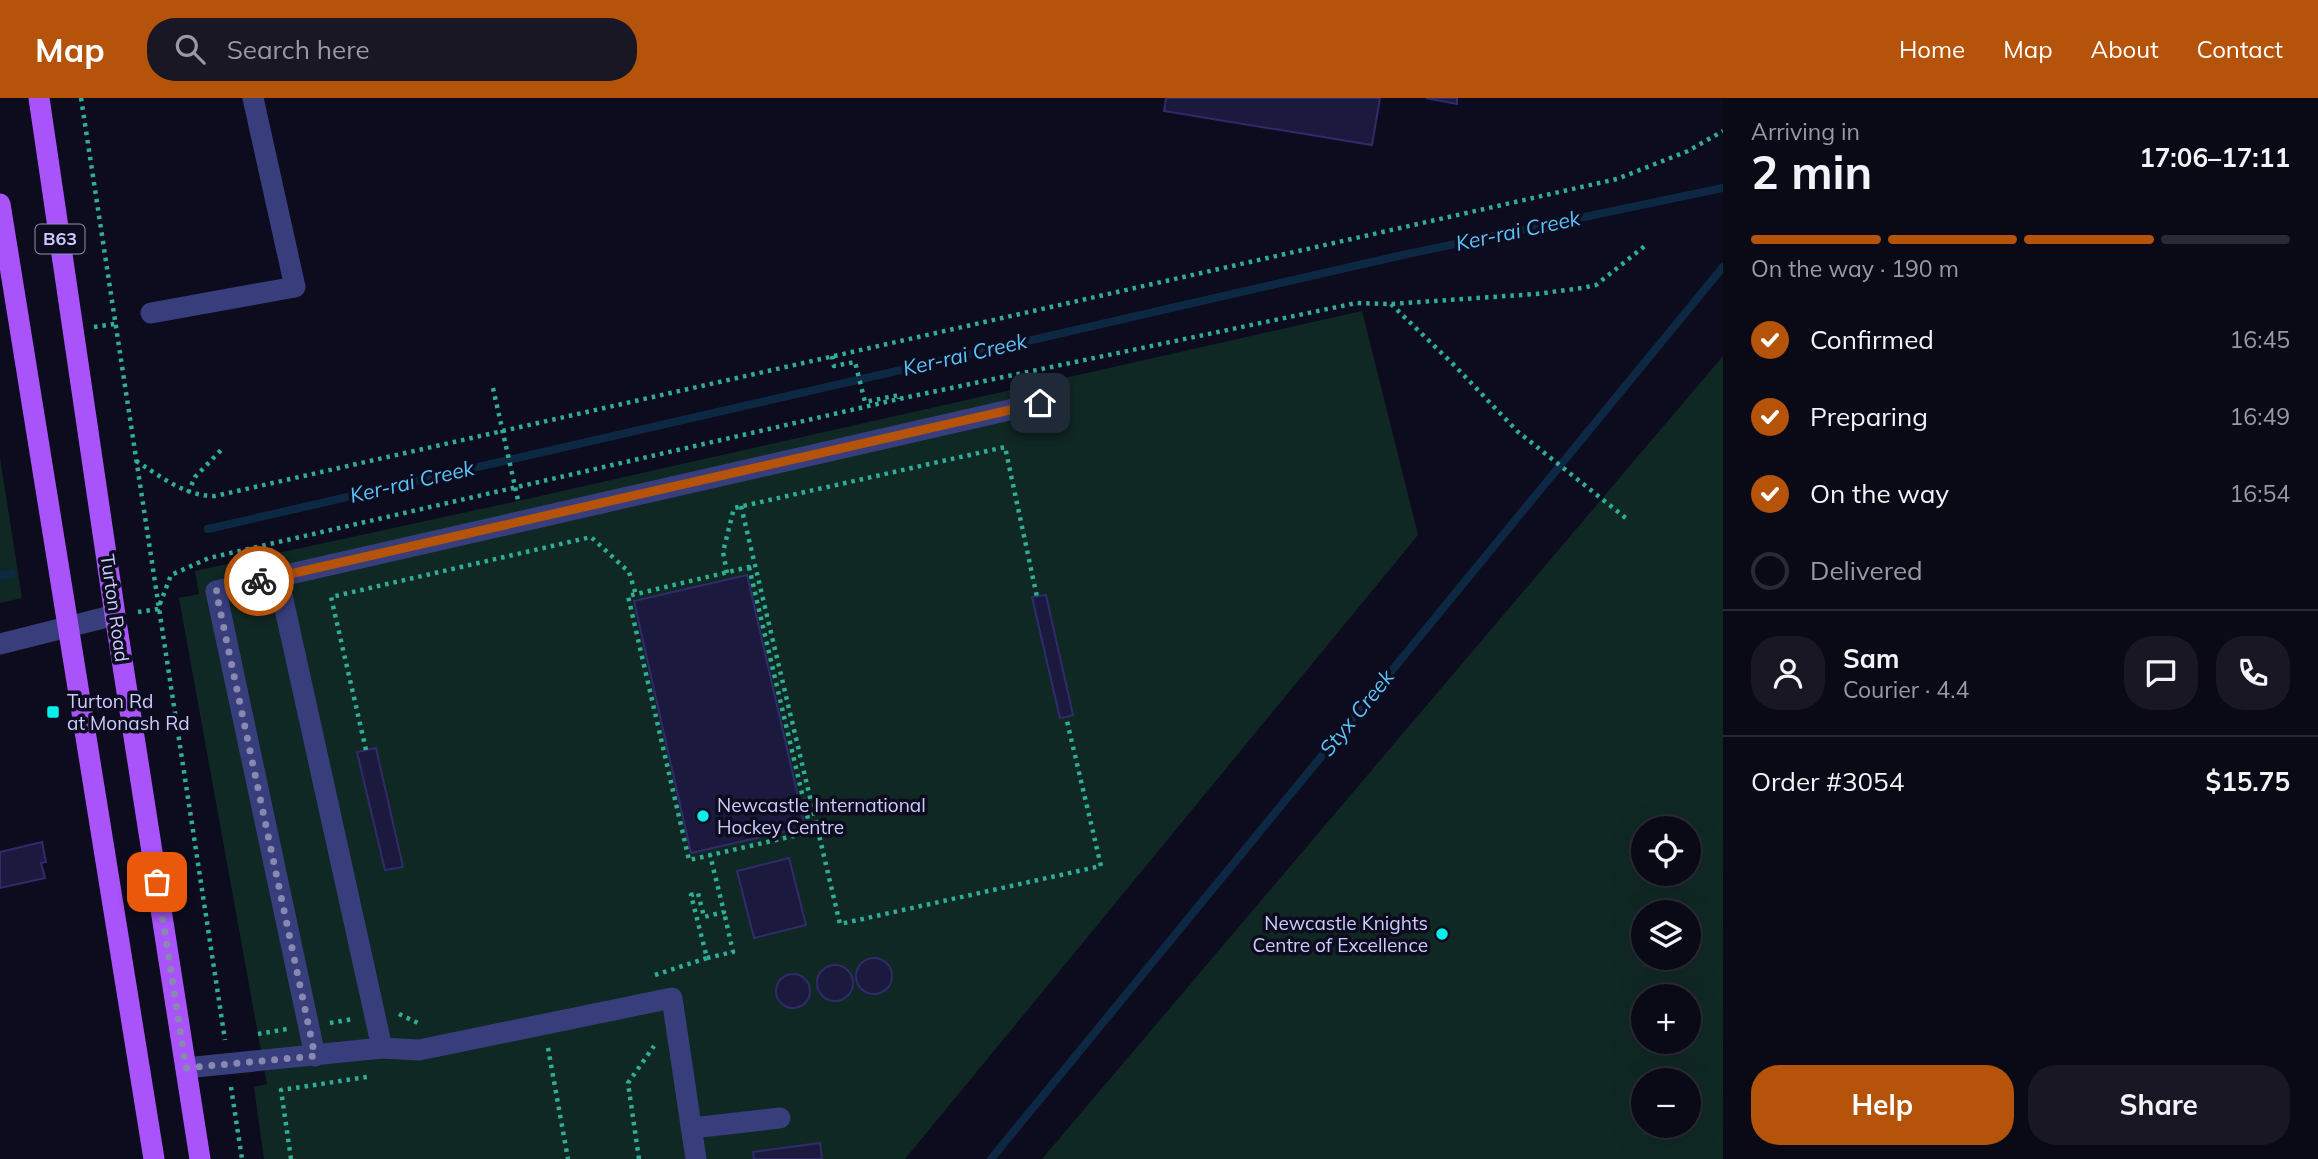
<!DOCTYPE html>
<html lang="en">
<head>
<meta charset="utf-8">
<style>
  :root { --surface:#0a0916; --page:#181723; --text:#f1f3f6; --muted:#999aa1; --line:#2a2a35; --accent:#b45309 }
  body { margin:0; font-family:Mulish,sans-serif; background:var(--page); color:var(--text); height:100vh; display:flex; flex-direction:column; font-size:26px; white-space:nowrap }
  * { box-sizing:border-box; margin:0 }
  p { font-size:23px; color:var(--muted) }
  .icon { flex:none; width:38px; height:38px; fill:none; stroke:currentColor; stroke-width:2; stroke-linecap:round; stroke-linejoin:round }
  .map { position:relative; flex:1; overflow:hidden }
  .drawer { display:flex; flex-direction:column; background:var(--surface); width:595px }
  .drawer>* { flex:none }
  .fabs { position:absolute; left:1631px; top:718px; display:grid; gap:14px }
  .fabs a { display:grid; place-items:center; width:70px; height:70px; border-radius:50%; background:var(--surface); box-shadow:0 7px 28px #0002,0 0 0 2px var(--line); font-size:35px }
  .pin { position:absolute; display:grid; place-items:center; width:60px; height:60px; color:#fff; margin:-30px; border-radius:14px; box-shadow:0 4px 10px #0006 }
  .courier { position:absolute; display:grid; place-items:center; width:70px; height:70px; margin:-35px; border:5px solid #b45309; border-radius:50%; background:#fff; color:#222; box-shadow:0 2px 9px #0007 }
  .headline em { font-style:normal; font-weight:700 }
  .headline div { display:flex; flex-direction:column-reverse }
  .headline { display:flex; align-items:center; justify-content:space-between; height:119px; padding:0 28px }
  h1 { font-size:46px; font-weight:700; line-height:52px }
  .bar { display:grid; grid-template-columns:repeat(4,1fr); gap:10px 7px; align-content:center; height:84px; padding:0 28px }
  .bar i { height:9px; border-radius:5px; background:var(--line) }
  .bar .current { background:var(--accent) }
  .bar p { grid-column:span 4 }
  .line { display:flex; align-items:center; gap:18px; padding:0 28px; border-top:2px solid var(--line) }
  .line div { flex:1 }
  .round { display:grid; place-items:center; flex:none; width:74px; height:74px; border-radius:28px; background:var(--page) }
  ol { padding:0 28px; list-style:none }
  li { display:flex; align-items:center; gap:21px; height:77px }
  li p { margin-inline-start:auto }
  li .icon { padding:7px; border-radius:50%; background:var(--accent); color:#fff; stroke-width:4 }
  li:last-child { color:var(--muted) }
  li i { width:38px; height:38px; border:4px solid var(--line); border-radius:50% }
  .cta { display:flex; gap:14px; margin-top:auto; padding:14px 28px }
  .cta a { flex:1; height:80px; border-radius:28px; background:var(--accent); color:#fff; font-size:28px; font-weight:700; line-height:80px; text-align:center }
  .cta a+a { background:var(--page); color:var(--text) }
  header { display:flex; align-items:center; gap:42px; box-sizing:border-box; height:98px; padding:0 35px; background:var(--accent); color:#fff }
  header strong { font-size:33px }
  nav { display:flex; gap:38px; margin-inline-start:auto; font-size:24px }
  .search { width:490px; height:63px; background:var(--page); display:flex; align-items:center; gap:18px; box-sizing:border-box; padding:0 24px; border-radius:28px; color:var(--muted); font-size:26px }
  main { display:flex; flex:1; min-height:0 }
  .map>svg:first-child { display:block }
</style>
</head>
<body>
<header>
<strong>Map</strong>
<div class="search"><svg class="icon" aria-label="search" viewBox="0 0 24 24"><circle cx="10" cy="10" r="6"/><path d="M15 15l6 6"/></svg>Search here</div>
<nav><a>Home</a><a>Map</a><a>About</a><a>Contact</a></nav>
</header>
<main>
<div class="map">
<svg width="1723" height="1061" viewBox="0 0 1723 1061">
  <rect width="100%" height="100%" fill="#0d0c1e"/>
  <path fill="#102824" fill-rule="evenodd" d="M 1362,213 L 1418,437 L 905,1061 L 264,1061 L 254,989 L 267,986 L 179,500 L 199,496 L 195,473 L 518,403 Z
    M 1723,258 L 1723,1061 L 1042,1061 ZM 1643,730 L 1689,730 L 1689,775 L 1643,775 ZM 1643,814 L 1689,814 L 1689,859 L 1643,859 ZM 1643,898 L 1689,898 L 1689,943 L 1643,943 ZM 1643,982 L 1689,982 L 1689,1027 L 1643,1027 Z
    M 0,360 L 22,500 L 0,505 Z"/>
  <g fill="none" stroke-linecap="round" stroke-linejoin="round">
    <path stroke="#0d2842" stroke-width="8" d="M 208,431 L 1398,158 L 1723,90
      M 0,478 L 12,475
      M 991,1061 L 1723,169"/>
  </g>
  <path fill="#1c193e" stroke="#302b6a" stroke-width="2" d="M 1166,0 L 1380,0 L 1372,47 L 1164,13 Z
    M 1426,0 L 1457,0 L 1457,6 Z
    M 747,477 L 805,729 L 691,755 L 634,503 Z
    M 1046,497 L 1073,617 L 1066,619 L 1060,620 L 1032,499 Z
    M 376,650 L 403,769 L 385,772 L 357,654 Z
    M 42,744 L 46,764 L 41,765 L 45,780 L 0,790 L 0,754 Z
    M 789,760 L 806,827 L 754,840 L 737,773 Z
    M856 878a18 18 0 1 1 36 0a18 18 0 1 1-36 0Z
    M817 885a18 18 0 1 1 36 0a18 18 0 1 1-36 0Z
    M776 893a17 17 0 1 1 34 0a17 17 0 1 1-34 0Z
    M 820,1045 L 822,1061 L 754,1061 L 753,1054 Z"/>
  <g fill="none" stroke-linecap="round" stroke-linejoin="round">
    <path stroke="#30ad96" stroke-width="4.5" stroke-dasharray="3.5 5" stroke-linecap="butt" d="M 81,0 L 225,942
      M 1391,206 L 1455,268 L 1517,333 L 1627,421
      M 94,229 L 115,226
      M 832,258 L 834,268 L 855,264 L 865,304 L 899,297 L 899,301
      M 493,290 L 518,402
      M 136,363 C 162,379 184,398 215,398 L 1617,81 L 1688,53 L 1723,33
      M 188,395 L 195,379 L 223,350
      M 741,408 L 840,826 L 1101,768 L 1066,619
      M 749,469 L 811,734 L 689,762 L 628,498 Z
      M 727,475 L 723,454 L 734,410 L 1005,349 L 1037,499
      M 138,514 L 158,511 L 171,477 L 209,460 L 899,301 L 1356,205 L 1391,206 L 1536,196 L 1582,190 L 1596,187 L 1646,147
      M 366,652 L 331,499 L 591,439 L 629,474 L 636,497
      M 707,860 L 733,854 L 724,814
      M 655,877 L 707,860 L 691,797 L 698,795 L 704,819 L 724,814 L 710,757
      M 399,916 L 420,926
      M 330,925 L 353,921
      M 258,936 L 287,931
      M 548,950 L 568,1061
      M 231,989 L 242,1061
      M 291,1061 L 281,992 L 367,979
      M 639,1061 L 628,985 L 654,948"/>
    <path stroke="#383e7c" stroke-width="21" d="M 151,215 L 295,189 L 253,0
      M 278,479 L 382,950
      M 0,546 L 115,517
      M 315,958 L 216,493 L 1040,305
      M 186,970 L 382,950 L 419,952 L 672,900 L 696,1061
      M 692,1030 L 780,1020"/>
    <path stroke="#a954fb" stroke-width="21" d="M 39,0 L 115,517 L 200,1061
      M 0,106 L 154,1061"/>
  </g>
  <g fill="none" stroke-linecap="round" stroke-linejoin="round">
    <path stroke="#8888b0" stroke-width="7" stroke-dasharray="0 12.6" d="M 157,784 L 186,970 L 315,958 L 216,493 L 259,483"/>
    <path stroke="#b45309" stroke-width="9" d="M 259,483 L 1040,305"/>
  </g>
  <g fill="#06efea" stroke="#0d0c1e" stroke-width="2.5">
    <rect x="46" y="607" width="14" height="14" rx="3.5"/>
    <circle cx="703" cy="718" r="7"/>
    <circle cx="1442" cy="836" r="7"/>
  </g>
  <g text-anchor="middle" stroke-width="7" stroke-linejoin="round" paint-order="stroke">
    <rect fill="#0d0c1e" stroke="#9292bb" stroke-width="2" x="35.5" y="126.5" width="49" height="29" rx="5"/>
    <g font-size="18" font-weight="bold" fill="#cbcbfe">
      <text x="60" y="147">B63</text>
    </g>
    <g font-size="19" fill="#cbcbfe" stroke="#0d0c1e">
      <text transform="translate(115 510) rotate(82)" y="7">Turton Road</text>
    </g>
    <g font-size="19" fill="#cbcbfe" stroke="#0d0c1e" text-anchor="start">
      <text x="67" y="610">Turton Rd<tspan x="67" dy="22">at Monash Rd</tspan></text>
      <text x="717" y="714">Newcastle International<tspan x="717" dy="22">Hockey Centre</tspan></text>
      <text x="1428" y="832" text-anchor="end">Newcastle Knights<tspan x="1428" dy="22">Centre of Excellence</tspan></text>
    </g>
    <g font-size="21" font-style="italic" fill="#5bc4fb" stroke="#0d0c1e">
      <text transform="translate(1518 133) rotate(-12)" y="7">Ker-rai Creek</text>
      <text transform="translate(965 257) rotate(-13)" y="7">Ker-rai Creek</text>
      <text transform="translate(412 384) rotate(-13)" y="7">Ker-rai Creek</text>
      <text transform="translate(1357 615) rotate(-51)" y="7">Styx Creek</text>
    </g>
  </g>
</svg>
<div class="fabs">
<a><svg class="icon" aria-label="locate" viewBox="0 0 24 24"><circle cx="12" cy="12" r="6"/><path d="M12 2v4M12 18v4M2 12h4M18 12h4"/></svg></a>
<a><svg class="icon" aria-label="layers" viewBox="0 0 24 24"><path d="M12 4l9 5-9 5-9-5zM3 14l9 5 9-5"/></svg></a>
<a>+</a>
<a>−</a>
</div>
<div class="pin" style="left:157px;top:784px;background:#ea580c"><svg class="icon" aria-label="bag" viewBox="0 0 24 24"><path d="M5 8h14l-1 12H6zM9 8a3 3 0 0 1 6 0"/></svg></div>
<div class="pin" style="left:1040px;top:305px;background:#1f2937"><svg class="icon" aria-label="home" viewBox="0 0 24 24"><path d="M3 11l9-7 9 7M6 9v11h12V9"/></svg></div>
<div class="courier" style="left:259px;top:483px"><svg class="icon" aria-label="bike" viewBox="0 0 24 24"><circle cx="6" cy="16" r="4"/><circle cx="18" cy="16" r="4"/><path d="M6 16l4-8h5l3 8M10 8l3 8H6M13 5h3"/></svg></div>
</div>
<section class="drawer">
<div class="headline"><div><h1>2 min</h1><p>Arriving in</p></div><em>17:06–17:11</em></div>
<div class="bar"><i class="current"></i><i class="current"></i><i class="current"></i><i></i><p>On the way · 190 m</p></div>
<ol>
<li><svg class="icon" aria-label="check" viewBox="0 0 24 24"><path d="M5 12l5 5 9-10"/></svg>Confirmed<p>16:45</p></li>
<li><svg class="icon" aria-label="check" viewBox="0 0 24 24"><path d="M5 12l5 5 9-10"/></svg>Preparing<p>16:49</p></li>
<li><svg class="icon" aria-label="check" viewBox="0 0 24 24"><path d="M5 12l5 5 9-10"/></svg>On the way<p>16:54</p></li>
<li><i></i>Delivered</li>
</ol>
<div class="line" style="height:126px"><a class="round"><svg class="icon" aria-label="person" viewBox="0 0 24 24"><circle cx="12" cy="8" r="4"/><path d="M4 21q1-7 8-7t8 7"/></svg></a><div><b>Sam</b><p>Courier · 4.4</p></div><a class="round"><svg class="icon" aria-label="chat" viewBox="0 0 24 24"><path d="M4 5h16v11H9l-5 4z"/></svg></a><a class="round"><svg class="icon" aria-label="phone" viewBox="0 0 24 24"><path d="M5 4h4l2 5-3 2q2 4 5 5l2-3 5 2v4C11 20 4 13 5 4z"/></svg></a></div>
<div class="line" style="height:91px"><div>Order #3054</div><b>$15.75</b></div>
<div class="cta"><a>Help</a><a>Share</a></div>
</section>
</main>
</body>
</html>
